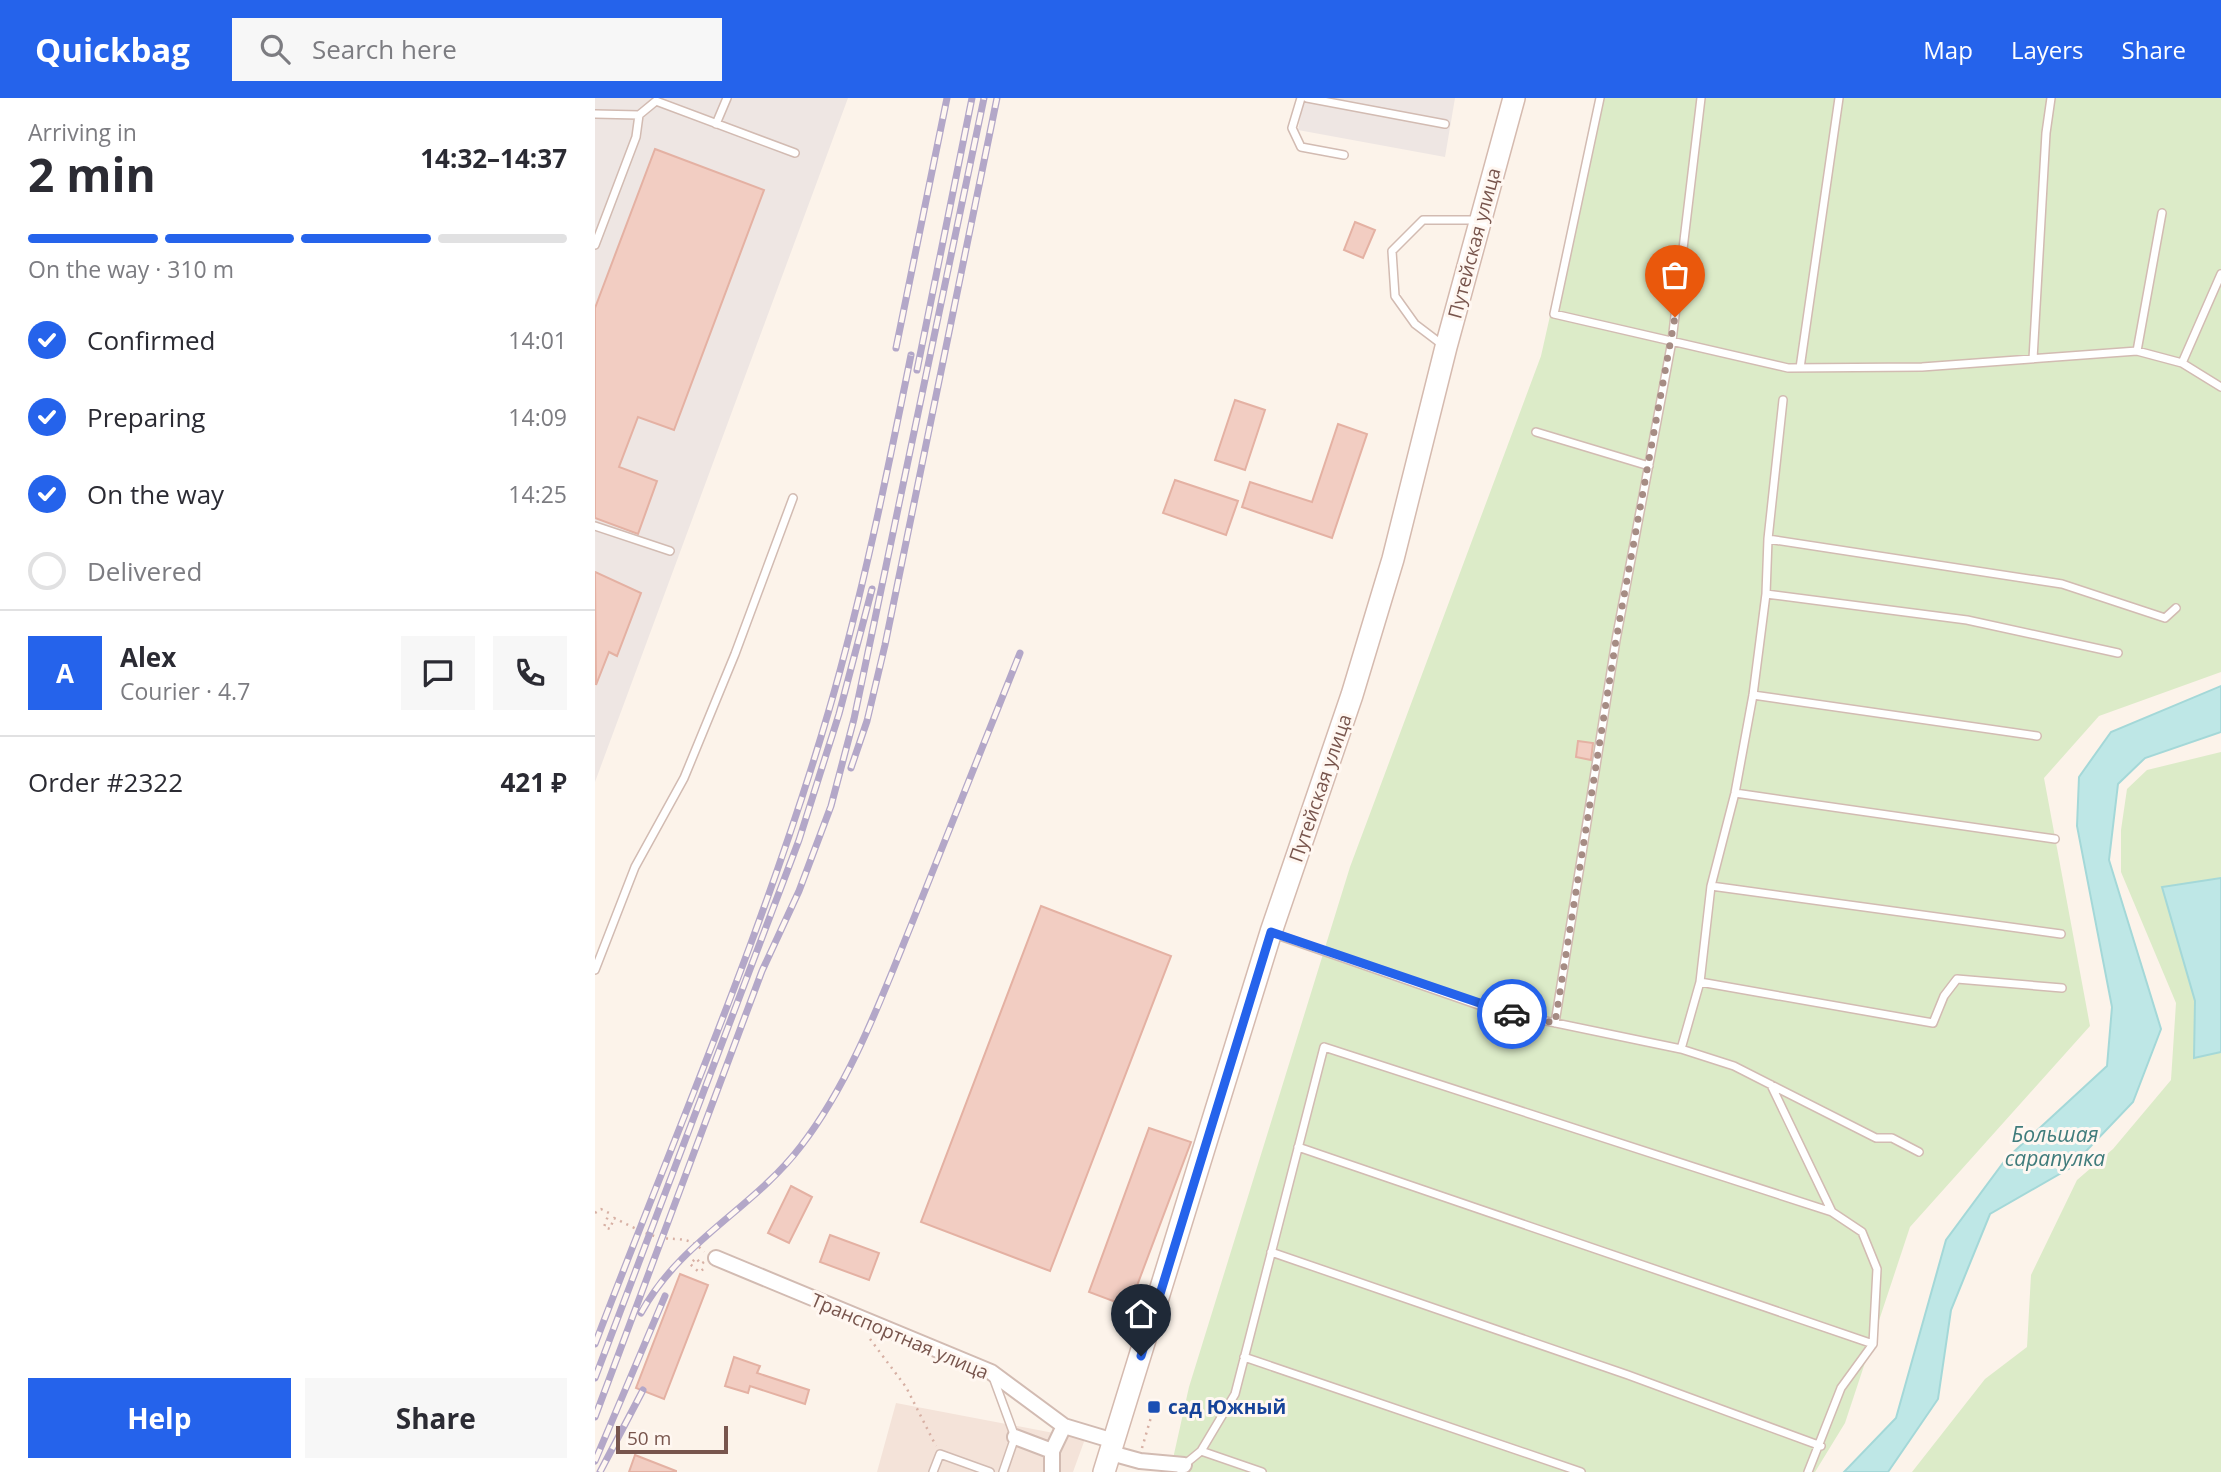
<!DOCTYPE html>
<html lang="en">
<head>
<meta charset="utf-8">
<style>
  :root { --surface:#fff; --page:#f7f7f7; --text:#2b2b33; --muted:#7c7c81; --line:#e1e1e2; --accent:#2563eb }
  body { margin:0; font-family:"Open Sans",sans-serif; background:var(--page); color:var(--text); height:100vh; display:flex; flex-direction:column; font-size:26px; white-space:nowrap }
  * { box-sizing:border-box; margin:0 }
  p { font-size:23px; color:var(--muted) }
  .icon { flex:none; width:38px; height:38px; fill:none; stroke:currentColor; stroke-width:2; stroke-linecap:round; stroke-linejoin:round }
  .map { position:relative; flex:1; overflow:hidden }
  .panel { display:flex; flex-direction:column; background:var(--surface); width:595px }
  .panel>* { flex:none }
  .scale { position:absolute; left:21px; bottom:18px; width:112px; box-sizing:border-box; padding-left:7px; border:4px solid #78554d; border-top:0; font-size:19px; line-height:24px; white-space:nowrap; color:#78554d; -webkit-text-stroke:5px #fff7f1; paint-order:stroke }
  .pin { position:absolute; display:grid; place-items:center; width:60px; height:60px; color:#fff; margin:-72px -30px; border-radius:50% 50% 50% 0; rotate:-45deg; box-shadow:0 0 7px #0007 }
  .pin .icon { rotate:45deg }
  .courier { position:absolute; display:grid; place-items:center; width:70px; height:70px; margin:-35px; border:5px solid #2563eb; border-radius:50%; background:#fff; color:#222; box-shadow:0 2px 9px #0007 }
  .summary em { font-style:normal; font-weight:700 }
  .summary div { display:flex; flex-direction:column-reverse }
  .summary { display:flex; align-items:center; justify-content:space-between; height:119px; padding:0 28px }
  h1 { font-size:46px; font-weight:700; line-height:52px }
  .bar { display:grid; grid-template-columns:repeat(4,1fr); gap:10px 7px; align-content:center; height:84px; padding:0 28px }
  .bar i { height:9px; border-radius:5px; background:var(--line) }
  .bar .current { background:var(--accent) }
  .bar p { grid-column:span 4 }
  .line { display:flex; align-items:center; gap:18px; padding:0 28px; border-top:2px solid var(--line) }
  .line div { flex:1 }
  .round { display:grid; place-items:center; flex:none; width:74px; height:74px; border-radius:0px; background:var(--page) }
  ol { padding:0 28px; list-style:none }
  li { display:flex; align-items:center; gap:21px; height:77px }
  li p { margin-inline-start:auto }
  li .icon { padding:7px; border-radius:50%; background:var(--accent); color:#fff; stroke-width:4 }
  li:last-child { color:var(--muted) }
  li i { width:38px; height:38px; border:4px solid var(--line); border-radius:50% }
  .action { display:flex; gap:14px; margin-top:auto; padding:14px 28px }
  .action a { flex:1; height:80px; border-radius:0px; background:var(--accent); color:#fff; font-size:28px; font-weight:700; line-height:80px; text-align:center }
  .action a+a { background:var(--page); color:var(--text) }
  header { display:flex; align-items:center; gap:42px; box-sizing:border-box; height:98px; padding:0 35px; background:var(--accent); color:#fff }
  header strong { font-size:33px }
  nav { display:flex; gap:38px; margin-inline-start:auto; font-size:24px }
  .search { width:490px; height:63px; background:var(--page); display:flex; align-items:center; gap:18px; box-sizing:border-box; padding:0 24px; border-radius:0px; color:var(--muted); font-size:26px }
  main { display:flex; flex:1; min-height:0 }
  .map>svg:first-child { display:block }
</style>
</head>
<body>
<header>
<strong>Quickbag</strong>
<div class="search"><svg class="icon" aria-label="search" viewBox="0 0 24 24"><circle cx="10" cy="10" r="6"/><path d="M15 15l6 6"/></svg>Search here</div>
<nav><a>Map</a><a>Layers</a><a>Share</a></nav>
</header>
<main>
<section class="panel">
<div class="summary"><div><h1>2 min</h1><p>Arriving in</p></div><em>14:32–14:37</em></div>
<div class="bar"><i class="current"></i><i class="current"></i><i class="current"></i><i></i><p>On the way · 310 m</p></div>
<ol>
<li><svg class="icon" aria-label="check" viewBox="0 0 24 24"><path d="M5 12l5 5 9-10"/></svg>Confirmed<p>14:01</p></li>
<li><svg class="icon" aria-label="check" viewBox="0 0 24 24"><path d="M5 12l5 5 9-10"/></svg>Preparing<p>14:09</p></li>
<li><svg class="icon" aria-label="check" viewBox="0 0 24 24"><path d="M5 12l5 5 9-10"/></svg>On the way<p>14:25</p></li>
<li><i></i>Delivered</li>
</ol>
<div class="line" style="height:126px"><b class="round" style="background:var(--accent);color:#fff">A</b><div><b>Alex</b><p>Courier · 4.7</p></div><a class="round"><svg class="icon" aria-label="chat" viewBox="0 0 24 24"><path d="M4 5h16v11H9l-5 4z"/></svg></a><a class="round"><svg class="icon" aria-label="phone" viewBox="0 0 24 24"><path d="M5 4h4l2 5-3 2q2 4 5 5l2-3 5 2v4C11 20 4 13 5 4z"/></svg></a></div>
<div class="line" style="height:91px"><div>Order #2322</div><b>421 ₽</b></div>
<div class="action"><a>Help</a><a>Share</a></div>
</section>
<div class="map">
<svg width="1626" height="1374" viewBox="0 0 1626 1374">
  <rect width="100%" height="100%" fill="#fcf3ea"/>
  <path fill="#f4e3d9" d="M 301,1305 L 490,1341 L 478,1374 L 282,1374 Z"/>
  <path fill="#eee6e3" d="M 0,0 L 253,0 L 0,684 Z
    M 709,0 L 860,0 L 850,59 L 703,32 Z"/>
  <path fill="#dcebc8" d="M 1004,0 L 1626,0 L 1626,574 L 1504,618 L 1449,680 L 1495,928 L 1315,1129 L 1250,1325 L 1220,1374 L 575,1374 L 594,1289 L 755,769 L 946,258 Z
    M 1626,654 L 1626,1374 L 1317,1374 L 1390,1281 L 1432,1249 L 1436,1177 L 1482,1082 L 1518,1051 L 1576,982 L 1581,905 L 1526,774 L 1526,732 L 1532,691 L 1552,672 Z"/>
  <path fill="#bee7e6" stroke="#a4d8d8" stroke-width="2" d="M 1626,588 L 1626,634 L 1550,660 L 1523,686 L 1514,762 L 1566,931 L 1538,1004 L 1475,1070 L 1395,1116 L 1356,1212 L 1343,1301 L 1293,1374 L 1249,1374 L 1301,1320 L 1351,1142 L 1411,1061 L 1512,968 L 1517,909 L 1482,728 L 1484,679 L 1516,634 Z
    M 1626,780 L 1626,954 L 1599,960 L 1600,903 L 1567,789 Z"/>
  <path fill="#f2cdc2" stroke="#e4b1a3" stroke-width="2" d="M 60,51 L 169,92 L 79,332 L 43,319 L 24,369 L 62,383 L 43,436 L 0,420 L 0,210 Z
    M 760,124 L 780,132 L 768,160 L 749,152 Z
    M 640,302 L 670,312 L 650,372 L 620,362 Z
    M 743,326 L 772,336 L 737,440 L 647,409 L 655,384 L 717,404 Z
    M 580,382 L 643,403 L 631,437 L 568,415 Z
    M 0,474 L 46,495 L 22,558 L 14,554 L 1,587 Z
    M 983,643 L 998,645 L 996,662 L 981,659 Z
    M 446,808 L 576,858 L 455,1173 L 326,1124 Z
    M 554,1030 L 596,1044 L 534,1209 L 494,1194 Z
    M 196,1088 L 217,1099 L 194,1145 L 173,1135 Z
    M 235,1137 L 284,1155 L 274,1182 L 225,1164 Z
    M 85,1176 L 113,1187 L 69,1301 L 41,1290 Z
    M 139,1259 L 165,1268 L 162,1275 L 214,1292 L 210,1306 L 155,1288 L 153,1295 L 130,1288 Z
    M 40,1357 L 81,1373 L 81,1374 L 34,1374 Z"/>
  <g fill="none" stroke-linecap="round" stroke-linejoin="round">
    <defs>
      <path id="lane" d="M 706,0 L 697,30 L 706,49 L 749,57
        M 712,0 L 850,26
        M 1005,0 L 959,216 L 1193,270 L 1327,269 L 1542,253 L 1587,265 L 1626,289
        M 0,16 L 44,17 L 61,3 L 200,55
        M 121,26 L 132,0
        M 0,147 L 41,39 L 44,17
        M 849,248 L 820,226 L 800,198 L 797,153 L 828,122 L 881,122
        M 1542,253 L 1567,115
        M 1438,261 L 1451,35 L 1456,0
        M 1587,265 L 1626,176
        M 1205,270 L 1244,0
        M 941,334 L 1054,368
        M 0,428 L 75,453
        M 1173,441 L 1188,302
        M 1171,496 L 1372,522 L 1523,555
        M 1158,597 L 1442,638
        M 1140,695 L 1460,741
        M 1116,788 L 1466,836
        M 679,836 L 898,912 L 1086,951 L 1139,968 L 1281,1040 L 1297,1040 L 1324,1054
        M 0,872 L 40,769 L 89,680 L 140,556 L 198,400
        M 1105,884 L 1338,925 L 1349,898 L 1362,881 L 1467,890
        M 960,925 L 1021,542 L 1077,243 L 1106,0
        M 1086,951 L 1105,884 L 1116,788 L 1140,695 L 1158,597 L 1171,496 L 1173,441 L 1467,486 L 1570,520 L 1581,510
        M 1176,987 L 1237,1114 L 1267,1134 L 1282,1171 L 1278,1246 L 1246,1290 L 1213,1374
        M 703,1049 L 1278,1246
        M 676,1154 L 1033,1277 L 1226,1348
        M 649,1259 L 986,1374
        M 398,1279 L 420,1339 L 408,1374
        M 338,1374 L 345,1356 L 395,1374
        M 586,1374 L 589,1367 L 606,1353
        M 667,1374 L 606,1353 L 640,1296 L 729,949 L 1237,1114"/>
      <path id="street" d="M 121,1160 L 396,1274 L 469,1328 L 519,1343
        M 420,1339 L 457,1353 L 457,1374
        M 457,1353 L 469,1328
        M 516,1355 L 545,1363 L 589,1367"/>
      <path id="secondary" d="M 509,1374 L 676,834 L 757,597 L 798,461 L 851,249 L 919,0"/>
    </defs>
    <use href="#lane" stroke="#d2bbb2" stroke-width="10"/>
    <use href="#street" stroke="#d2bbb2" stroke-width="18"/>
    <use href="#secondary" stroke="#d5baaf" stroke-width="24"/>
    <path stroke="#d7b0a4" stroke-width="2.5" stroke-dasharray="2 5" stroke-linecap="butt" d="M 0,1115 L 6,1111 L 14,1115 L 9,1129 L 15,1131 L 19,1120 C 34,1127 51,1137 67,1140 C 85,1142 96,1139 109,1154
      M 109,1164 L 106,1166 L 101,1160 L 95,1166 L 104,1174 L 110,1170
      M 275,1241 L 311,1289 L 341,1348
      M 547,1350 L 559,1309"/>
    <use href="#lane" stroke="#fff" stroke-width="7"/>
    <use href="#street" stroke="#fff" stroke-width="14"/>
    <use href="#secondary" stroke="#fff" stroke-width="21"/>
    <defs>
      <path id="rail" d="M 301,250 L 352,0
        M 322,272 L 377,0
        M 256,670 L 272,623 L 290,547 L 402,0
        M 46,1215 C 85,1143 158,1111 206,1048 C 256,983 286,901 317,825 C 353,735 389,645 425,555
        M 0,1246 C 80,1036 171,828 234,612 C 268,495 292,376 316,257
        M 0,1280 L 204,742 L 244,616 L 277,491
        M 0,1319 L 167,873 L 204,793 L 236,708 L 259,621 L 389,0
        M 0,1363 L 70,1198
        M 5,1374 L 48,1292"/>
    </defs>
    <use href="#rail" stroke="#b3a7c8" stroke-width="7"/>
    <use href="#rail" stroke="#fff7f1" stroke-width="4.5" stroke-dasharray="13" stroke-linecap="butt"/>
  </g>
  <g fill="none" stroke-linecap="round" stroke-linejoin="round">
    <path stroke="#a68c84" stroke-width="7" stroke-dasharray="0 12.6" d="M 917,916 L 960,925 L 1021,542 L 1080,219"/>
    <path stroke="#2563eb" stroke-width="9" d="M 546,1258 L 676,834 L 917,916"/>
  </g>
  <rect fill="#1a4fb4" stroke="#fff7f1" stroke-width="2.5" x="552" y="1302" width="14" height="14" rx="3.5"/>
  <g text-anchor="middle" stroke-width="6" stroke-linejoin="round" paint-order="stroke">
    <g font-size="19" fill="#78554d" stroke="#fff7f1">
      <text transform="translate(879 145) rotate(-75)" y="7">Путейская улица</text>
      <text transform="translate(725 690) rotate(-71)" y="7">Путейская улица</text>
      <text transform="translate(305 1238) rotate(23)" y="7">Транспортная улица</text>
    </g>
    <g font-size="19" font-weight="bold" fill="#164399" stroke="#fff7f1" text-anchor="start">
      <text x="573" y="1316">сад Южный</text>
    </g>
    <g font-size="21" font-style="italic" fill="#407c7c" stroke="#fff7f1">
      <text x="1460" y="1044">Большая<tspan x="1460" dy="24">сарапулка</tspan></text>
    </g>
  </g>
</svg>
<div class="scale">50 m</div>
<div class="pin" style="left:1080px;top:219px;background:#ea580c"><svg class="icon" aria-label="bag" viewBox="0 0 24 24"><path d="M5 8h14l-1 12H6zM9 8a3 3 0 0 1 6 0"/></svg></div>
<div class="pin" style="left:546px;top:1258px;background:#1f2937"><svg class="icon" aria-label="home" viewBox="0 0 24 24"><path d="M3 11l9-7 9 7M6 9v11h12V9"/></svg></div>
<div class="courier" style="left:917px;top:916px"><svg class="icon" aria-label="car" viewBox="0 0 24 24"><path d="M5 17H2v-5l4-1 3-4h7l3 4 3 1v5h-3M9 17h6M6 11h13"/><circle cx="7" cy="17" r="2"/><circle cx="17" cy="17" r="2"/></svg></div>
</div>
</main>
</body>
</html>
